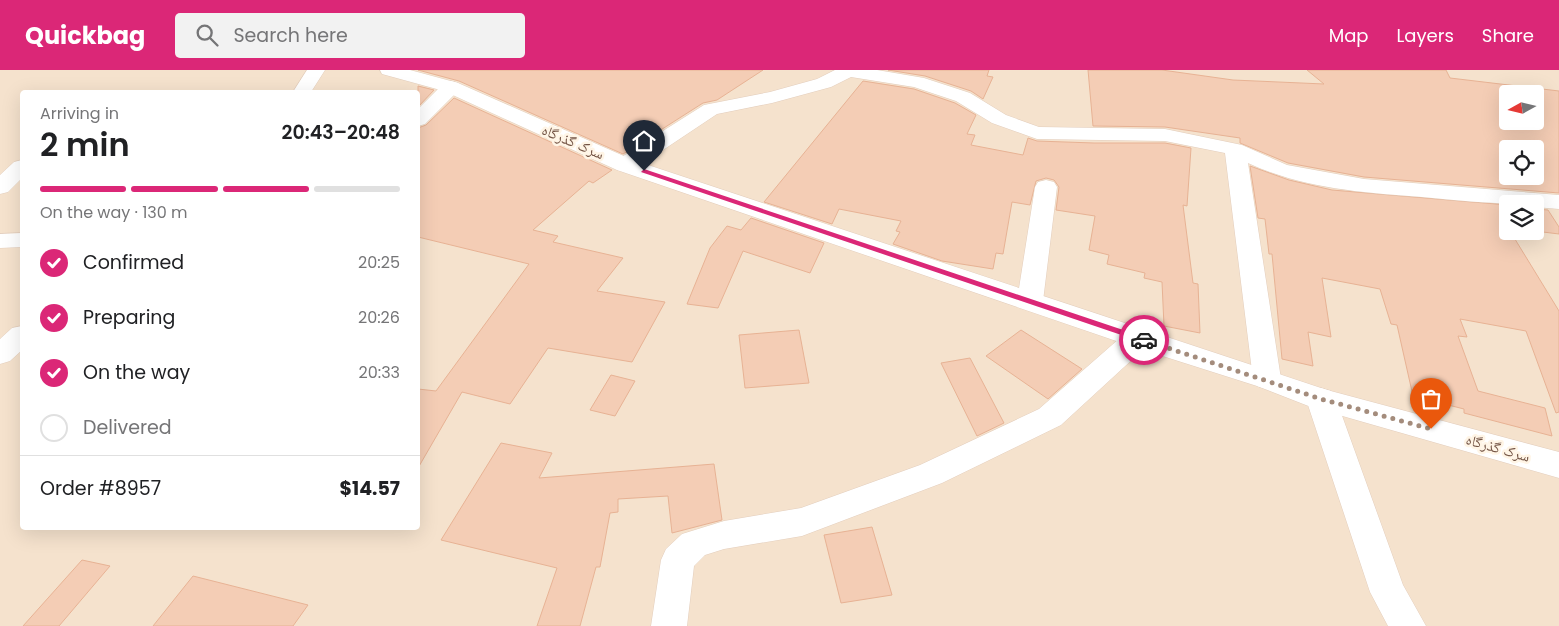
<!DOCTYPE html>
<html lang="en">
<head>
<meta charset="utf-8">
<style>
  :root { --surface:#fff; --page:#f2f2f2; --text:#202124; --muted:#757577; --line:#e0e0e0; --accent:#db2777 }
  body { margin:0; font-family:Poppins,"Noto Naskh Arabic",sans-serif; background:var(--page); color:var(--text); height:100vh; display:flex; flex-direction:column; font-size:19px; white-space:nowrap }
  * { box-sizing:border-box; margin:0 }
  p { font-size:16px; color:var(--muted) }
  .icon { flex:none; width:28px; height:28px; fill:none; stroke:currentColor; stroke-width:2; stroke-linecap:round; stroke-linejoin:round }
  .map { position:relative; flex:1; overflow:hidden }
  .drawer { position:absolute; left:20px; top:20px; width:400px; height:440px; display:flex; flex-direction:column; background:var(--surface); border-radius:5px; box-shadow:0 5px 20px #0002 }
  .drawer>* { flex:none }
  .needle { width:32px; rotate:262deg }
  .fabs { position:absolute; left:1499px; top:15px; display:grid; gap:10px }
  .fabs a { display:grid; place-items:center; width:45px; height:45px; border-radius:5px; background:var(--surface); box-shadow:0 5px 20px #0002; font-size:25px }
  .pin { position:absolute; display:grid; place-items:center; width:42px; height:42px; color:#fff; margin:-51px -21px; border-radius:50% 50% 50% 0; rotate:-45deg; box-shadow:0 0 5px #0007 }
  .pin .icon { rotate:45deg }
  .courier { position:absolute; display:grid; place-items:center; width:50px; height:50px; margin:-25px; border:4px solid #db2777; border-radius:50%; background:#fff; color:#222; box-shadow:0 1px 6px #0007 }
  .head em { font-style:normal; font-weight:600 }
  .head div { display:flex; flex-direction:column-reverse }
  .head { display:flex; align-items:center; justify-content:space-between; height:85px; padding:0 20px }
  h1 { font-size:32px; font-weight:600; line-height:38px }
  .bar { display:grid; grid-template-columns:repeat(4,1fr); gap:8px 5px; align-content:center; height:60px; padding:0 20px }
  .bar i { height:6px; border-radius:4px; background:var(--line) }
  .bar .current { background:var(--accent) }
  .bar p { grid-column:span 4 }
  .line { display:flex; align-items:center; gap:12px; padding:0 20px; border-top:1px solid var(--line) }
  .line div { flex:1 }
  ol { padding:0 20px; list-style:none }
  li { display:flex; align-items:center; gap:15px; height:55px }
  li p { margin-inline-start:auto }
  li .icon { padding:5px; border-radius:50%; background:var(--accent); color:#fff; stroke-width:4 }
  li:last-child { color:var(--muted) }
  li i { width:28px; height:28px; border:2px solid var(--line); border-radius:50% }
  header { display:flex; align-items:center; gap:30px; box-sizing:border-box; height:70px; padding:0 25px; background:var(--accent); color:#fff }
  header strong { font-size:24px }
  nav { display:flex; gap:28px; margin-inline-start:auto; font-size:18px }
  .search { width:350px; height:45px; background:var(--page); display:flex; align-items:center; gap:12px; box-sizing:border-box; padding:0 18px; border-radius:5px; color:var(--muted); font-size:19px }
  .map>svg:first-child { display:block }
</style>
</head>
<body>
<header>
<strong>Quickbag</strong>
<div class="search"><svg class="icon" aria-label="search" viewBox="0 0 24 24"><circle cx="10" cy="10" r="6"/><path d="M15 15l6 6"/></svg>Search here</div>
<nav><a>Map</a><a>Layers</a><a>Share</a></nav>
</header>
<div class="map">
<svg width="1559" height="556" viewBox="0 0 1559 556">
  <rect width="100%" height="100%" fill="#fdf1df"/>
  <path fill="#f5e2cd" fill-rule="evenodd" d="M 0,0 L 1559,0 L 1559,556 L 0,556 ZM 22,22 L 418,22 L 418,458 L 22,458 ZM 1508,24 L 1535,24 L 1535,51 L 1508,51 ZM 1508,79 L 1535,79 L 1535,106 L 1508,106 ZM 1508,134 L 1535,134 L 1535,161 L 1508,161 Z"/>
  <path fill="#f4cdb5" stroke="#e7b294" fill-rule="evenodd" d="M 418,0 L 763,0 L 717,30 L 703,33 L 623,84 L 459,11 Z
    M 888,0 L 989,0 L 987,6 L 993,7 L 983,29 L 971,21 L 925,6 Z
    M 1088,0 L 1162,0 L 1233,10 L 1324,14 L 1307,0 L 1446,0 L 1450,8 L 1559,21 L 1559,123 L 1364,107 L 1288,93 L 1240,73 L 1240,68 L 1165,57 L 1093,56 ZM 1508,24 L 1535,24 L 1535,51 L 1508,51 ZM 1508,79 L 1535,79 L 1535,106 L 1508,106 Z
    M 863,11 L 914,19 L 955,33 L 976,45 L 967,64 L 975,65 L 971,75 L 1023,85 L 1028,68 L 1037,71 L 1094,73 L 1165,73 L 1191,78 L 1187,136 L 1183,135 L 1193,213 L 1198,214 L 1200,263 L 1164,256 L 1162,212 L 1144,208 L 1145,203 L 1107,194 L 1109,185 L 1089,180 L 1095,146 L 1056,140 L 1059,117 L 1054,110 L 1046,108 L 1036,111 L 1030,135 L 1012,132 L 1003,184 L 996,183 L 993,199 L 942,191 L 893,174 L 900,162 L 896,161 L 901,151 L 839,139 L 832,154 L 764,132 Z
    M 418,16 L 434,20 L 418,37 Z
    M 454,28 L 612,100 L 593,113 L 589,111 L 533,160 L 558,166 L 553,172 L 623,188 L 597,221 L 665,232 L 632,292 L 548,278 L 510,334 L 462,322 L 418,398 L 418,319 L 436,321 L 529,194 L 418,167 L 418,58 L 426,55 Z
    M 1250,96 L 1289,110 L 1332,120 L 1508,135 L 1508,161 L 1510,161 L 1559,241 L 1559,342 L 1556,343 L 1526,261 L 1460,249 L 1467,267 L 1458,266 L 1478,321 L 1545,338 L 1552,366 L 1464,343 L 1464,339 L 1413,326 L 1397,255 L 1391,254 L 1380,219 L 1322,208 L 1331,267 L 1308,262 L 1313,296 L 1282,289 L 1272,184 L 1269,184 L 1265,149 L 1258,148 Z
    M 1535,139 L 1548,140 L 1559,157 L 1559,164 L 1535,161 Z
    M 751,148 L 824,173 L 810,203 L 743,181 L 718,238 L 687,234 L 710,178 L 727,156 L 741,160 Z
    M 799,260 L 809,313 L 745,318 L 739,265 Z
    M 1021,260 L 1082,299 L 1048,329 L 986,286 Z
    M 970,288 L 1004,353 L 977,366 L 941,293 Z
    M 611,305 L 635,311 L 615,346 L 590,340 Z
    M 501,373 L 552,383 L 539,408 L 714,394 L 722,450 L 672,463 L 668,426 L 618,429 L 618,442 L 610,443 L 600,497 L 596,497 L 580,556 L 537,556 L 557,498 L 441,470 Z
    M 872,457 L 892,525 L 841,533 L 824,465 Z
    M 82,490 L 110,496 L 59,556 L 23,556 Z
    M 193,506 L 308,535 L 293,556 L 153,556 Z"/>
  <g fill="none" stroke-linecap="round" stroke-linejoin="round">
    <defs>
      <path id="minor" d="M 307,0 L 325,0 L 311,22 L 293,22 Z
        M 835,0 L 877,0 L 924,8 L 970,23 L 1006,45 L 1039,57 L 1165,59 L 1242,75 L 1287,95 L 1364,109 L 1559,125 L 1559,139 L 1535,137 L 1535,134 C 1497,134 1460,131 1422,127 C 1363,123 1301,118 1248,93 L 1281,309 L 1277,316 L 1267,319 L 1257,316 L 1253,309 L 1225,83 L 1165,71 L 1037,69 L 992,53 L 956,31 L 914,17 L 851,7 L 831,17 L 772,33 L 717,44 L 633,100 L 625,101 L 617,100 L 614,95 L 617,90 L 704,35 L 770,22 L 817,9 Z
        M 451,11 L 458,13 L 461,17 L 458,21 L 425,54 L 418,56 L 418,39 L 444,13 Z
        M 22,90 L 22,108 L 8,122 L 0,124 L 0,105 L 14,92 Z
        M 1046,110 L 1054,112 L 1057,117 L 1043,231 L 1039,237 L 1030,240 L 1021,237 L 1017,231 L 1035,117 L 1038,112 Z
        M 22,163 L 22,177 L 0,178 L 0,164 Z
        M 22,256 L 22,280 L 10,291 L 0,294 L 0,269 L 12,258 Z
        M 1138,259 L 1148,261 L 1152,268 L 1148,275 L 1061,355 L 942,413 L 802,466 L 724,479 L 705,485 L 694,496 L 687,556 L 651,556 L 661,490 L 666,479 L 682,464 L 724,451 L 801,438 L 920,395 L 1039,339 L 1128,261 Z
        M 1321,318 L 1331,321 L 1336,329 L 1403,515 L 1426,556 L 1388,556 L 1370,522 L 1306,329 L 1311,321 Z"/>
      <path id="tertiary" d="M 380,0 L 410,0 L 458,13 L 633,90 L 1327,320 L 1559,382 L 1559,408 L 1311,337 L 1257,316 L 1128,275 L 617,100 L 444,21 L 382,4 Z"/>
    </defs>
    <use href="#minor" stroke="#e3cebd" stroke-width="1"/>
    <use href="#tertiary" stroke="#e3cebd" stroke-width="1"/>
    <use href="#minor" fill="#fff" fill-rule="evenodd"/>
    <use href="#tertiary" fill="#fff" fill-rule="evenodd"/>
  </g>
  <path fill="#db2777" d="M 644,99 L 1147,268 L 1148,270 L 1142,272 L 641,102 Z"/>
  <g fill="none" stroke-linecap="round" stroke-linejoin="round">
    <path stroke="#a48c7c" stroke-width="5" stroke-dasharray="0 9" d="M 1144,270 L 1321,329 L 1431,359"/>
  </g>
  <g text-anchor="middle" stroke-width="5" stroke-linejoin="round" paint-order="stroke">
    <g font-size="15" fill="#745546" stroke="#fff5e6">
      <text transform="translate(573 72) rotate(23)" y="5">سرک گذرگاه</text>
      <text transform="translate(1498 378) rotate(16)" y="5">سرک گذرگاه</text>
    </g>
  </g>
</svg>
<div class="fabs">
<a><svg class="needle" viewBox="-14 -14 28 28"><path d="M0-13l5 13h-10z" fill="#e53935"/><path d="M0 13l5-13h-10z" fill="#757577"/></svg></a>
<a><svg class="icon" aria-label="locate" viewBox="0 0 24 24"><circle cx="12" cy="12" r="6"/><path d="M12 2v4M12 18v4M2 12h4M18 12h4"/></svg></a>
<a><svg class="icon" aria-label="layers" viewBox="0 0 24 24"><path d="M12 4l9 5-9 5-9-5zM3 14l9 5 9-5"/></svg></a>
</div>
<div class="pin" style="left:1431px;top:359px;background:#ea580c"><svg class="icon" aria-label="bag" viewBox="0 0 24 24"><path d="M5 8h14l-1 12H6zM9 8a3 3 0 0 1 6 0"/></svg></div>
<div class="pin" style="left:644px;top:101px;background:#1f2937"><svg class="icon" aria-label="home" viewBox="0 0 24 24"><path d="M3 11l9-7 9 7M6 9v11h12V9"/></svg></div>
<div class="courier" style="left:1144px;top:270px"><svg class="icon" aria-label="car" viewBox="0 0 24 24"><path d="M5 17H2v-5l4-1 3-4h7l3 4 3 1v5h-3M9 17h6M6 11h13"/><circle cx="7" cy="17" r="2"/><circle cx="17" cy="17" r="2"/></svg></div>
<section class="drawer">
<div class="head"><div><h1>2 min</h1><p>Arriving in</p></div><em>20:43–20:48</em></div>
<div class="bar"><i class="current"></i><i class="current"></i><i class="current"></i><i></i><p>On the way · 130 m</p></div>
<ol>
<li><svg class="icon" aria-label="check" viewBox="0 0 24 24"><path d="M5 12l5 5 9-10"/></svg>Confirmed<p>20:25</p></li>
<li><svg class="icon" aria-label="check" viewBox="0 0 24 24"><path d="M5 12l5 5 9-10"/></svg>Preparing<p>20:26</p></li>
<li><svg class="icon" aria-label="check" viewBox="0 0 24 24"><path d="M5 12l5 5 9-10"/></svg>On the way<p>20:33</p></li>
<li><i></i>Delivered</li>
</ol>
<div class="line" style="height:65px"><div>Order #8957</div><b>$14.57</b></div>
</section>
</div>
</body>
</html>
